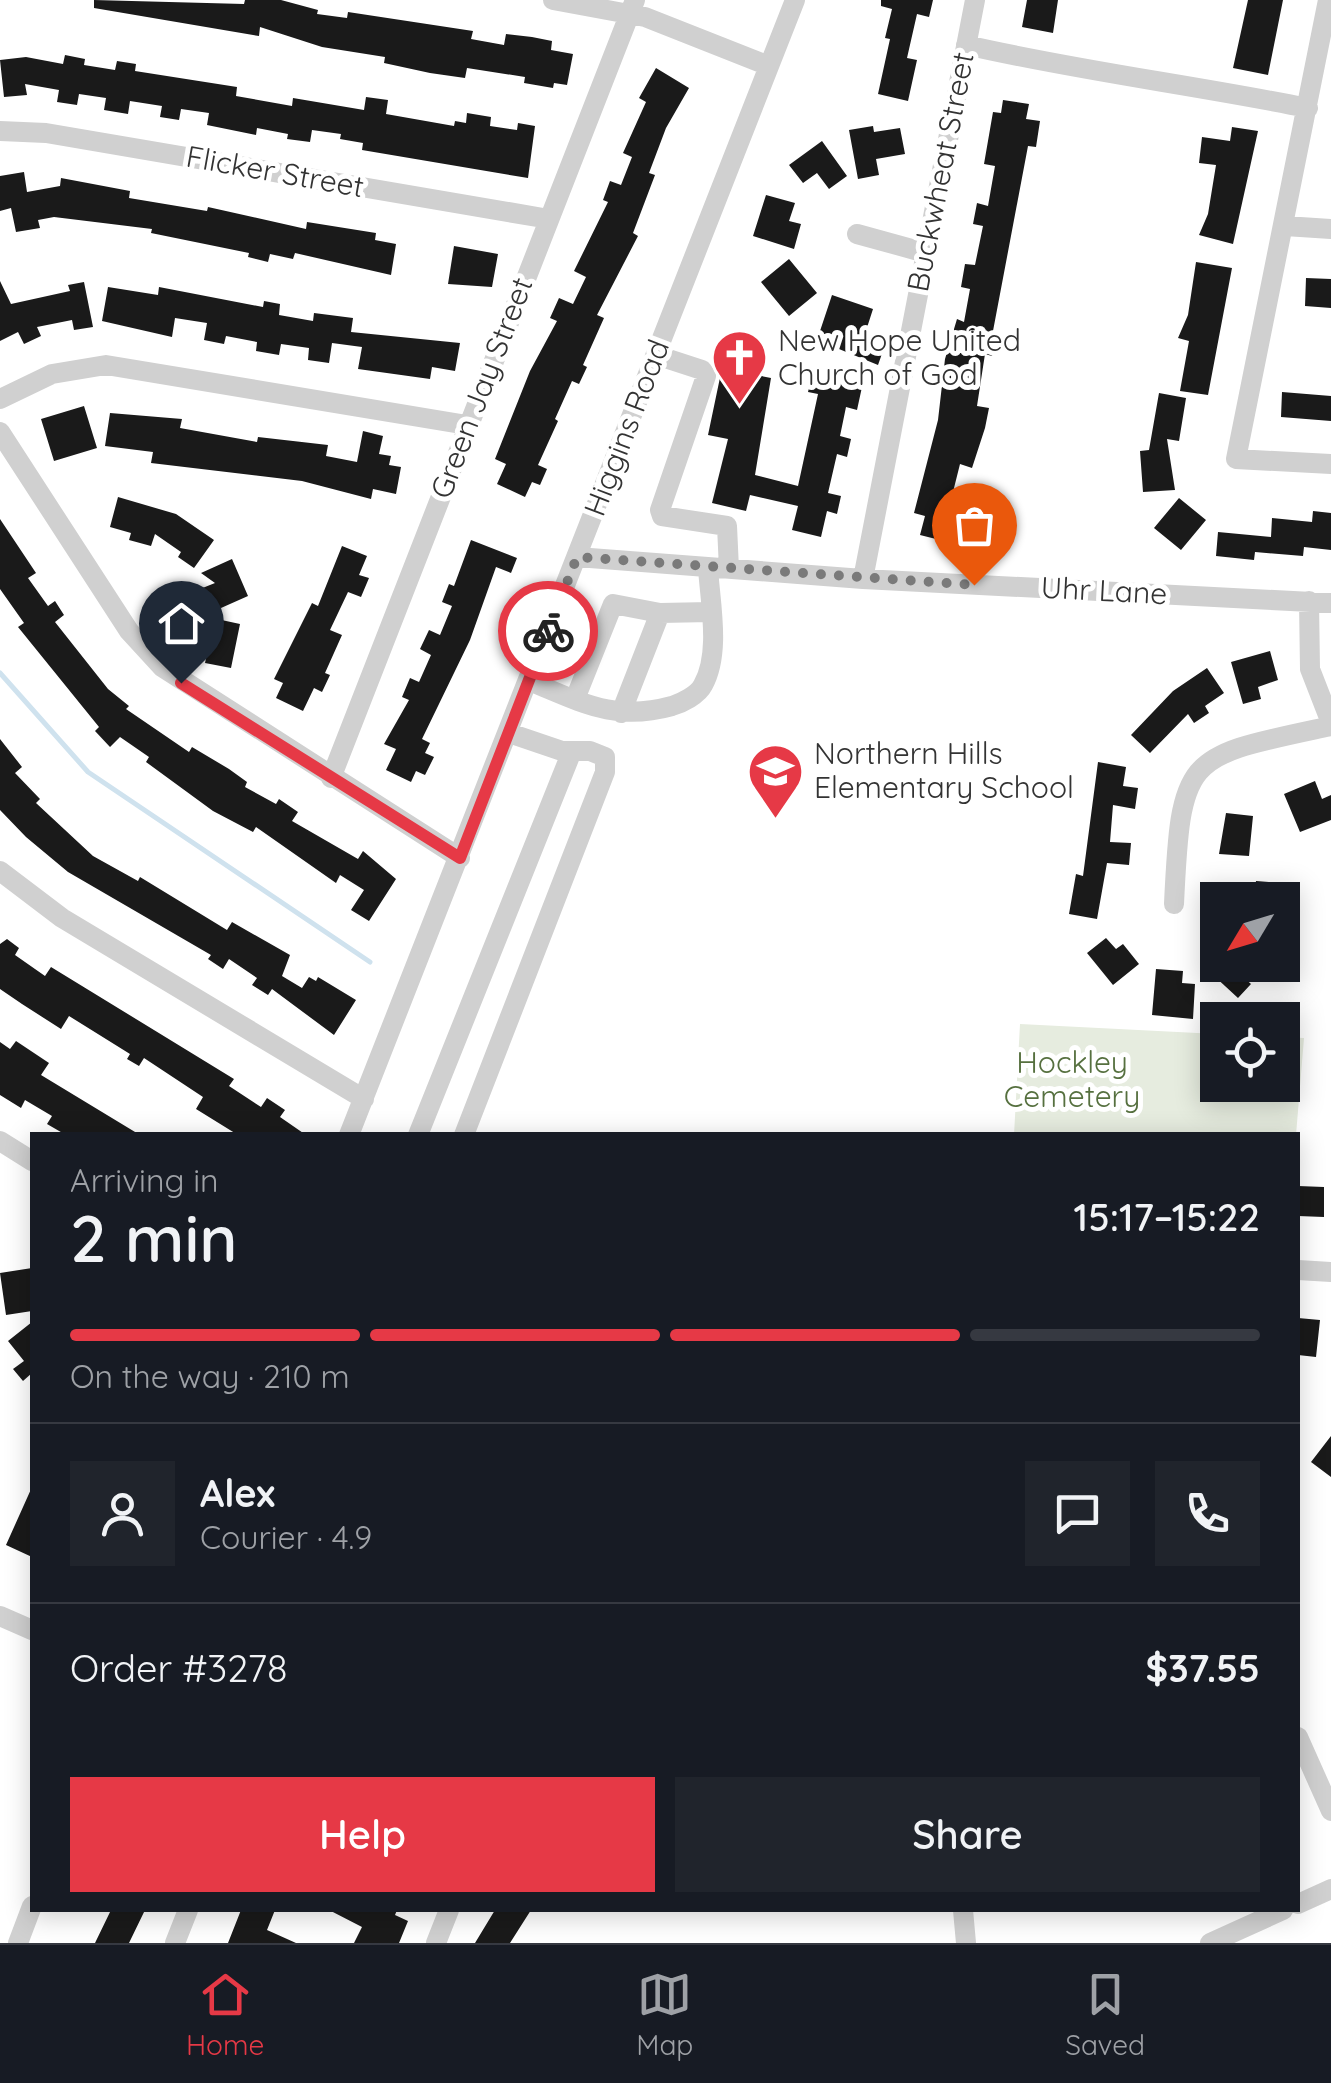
<!DOCTYPE html>
<html lang="en">
<head>
<meta charset="utf-8">
<style>
  :root { --surface:#171b24; --page:#20242c; --text:#f1f3f6; --muted:#9ea1a6; --line:#363941; --accent:#e63946 }
  body { margin:0; font-family:Quicksand,sans-serif; background:var(--page); color:var(--text); height:100vh; display:flex; flex-direction:column; font-size:38px; white-space:nowrap }
  * { box-sizing:border-box; margin:0 }
  p { font-size:32px; color:var(--muted) }
  .icon { flex:none; width:55px; height:55px; fill:none; stroke:currentColor; stroke-width:2; stroke-linecap:round; stroke-linejoin:round }
  .map { position:relative; flex:1; overflow:hidden }
  .sheet { position:absolute; left:30px; top:1132px; width:1270px; height:780px; display:flex; flex-direction:column; background:var(--surface); border-radius:0px; box-shadow:0 5px 25px #0003 }
  .sheet>* { flex:none }
  .needle { width:65px; rotate:232deg }
  .buttons { position:absolute; left:1200px; top:882px; display:grid; gap:20px }
  .buttons a { display:grid; place-items:center; width:100px; height:100px; border-radius:0px; background:var(--surface); box-shadow:0 5px 25px #0003; font-size:50px }
  .pin { position:absolute; display:grid; place-items:center; width:85px; height:85px; color:#fff; margin:-102px -42px; border-radius:50% 50% 50% 0; rotate:-45deg; box-shadow:0 0 10px #0007 }
  .pin .icon { rotate:45deg }
  .courier { position:absolute; display:grid; place-items:center; width:100px; height:100px; margin:-50px; border:8px solid #e63946; border-radius:50%; background:#fff; color:#222; box-shadow:0 2px 12px #0007 }
  .headline em { font-style:normal; font-weight:600 }
  .headline div { display:flex; flex-direction:column-reverse }
  .headline { display:flex; align-items:center; justify-content:space-between; height:170px; padding:0 40px }
  h1 { font-size:65px; font-weight:600; line-height:75px }
  .bar { display:grid; grid-template-columns:repeat(4,1fr); gap:15px 10px; align-content:center; height:120px; padding:0 40px }
  .bar i { height:12px; border-radius:8px; background:var(--line) }
  .bar .on { background:var(--accent) }
  .bar p { grid-column:span 4 }
  .line { display:flex; align-items:center; gap:25px; padding:0 40px; border-top:2px solid var(--line) }
  .line div { flex:1 }
  .round { display:grid; place-items:center; flex:none; width:105px; height:105px; border-radius:0px; background:var(--page) }
  .button { display:flex; gap:20px; margin-top:auto; padding:20px 40px }
  .button a { flex:1; height:115px; border-radius:0px; background:var(--accent); color:#fff; font-size:40px; font-weight:600; line-height:115px; text-align:center }
  .button a+a { background:var(--page); color:var(--text) }
  .tab-bar { display:flex; justify-content:space-around; align-items:center; height:140px; border-top:2px solid var(--line); background:var(--surface); font-size:28px; color:var(--muted) }
  .tab-bar a { display:grid; justify-items:center; gap:5px }
  .tab-bar .on { color:var(--accent) }
  .map>svg:first-child { display:block }
</style>
</head>
<body>
<div class="map">
<svg width="1331" height="1943" viewBox="0 0 1331 1943">
  <rect width="100%" height="100%" fill="#fff"/>
  <path fill="#e6ecdf" d="M 1020,1024 L 1217,1034 L 1218,1085 L 1282,1085 L 1283,1037 L 1304,1038 L 1296,1135 L 1014,1135 Z"/>
  <g fill="none" stroke-linecap="round" stroke-linejoin="round">
    <path stroke="#cfe2ee" stroke-width="5" d="M 0,673 L 88,772 L 370,962"/>
  </g>
  <path fill="#1a1a1a" d="M 94,0 L 244,4 L 245,0 L 281,0 L 318,10 L 317,14 L 347,18 L 348,12 L 473,31 L 471,39 L 504,45 L 506,34 L 532,37 L 552,41 L 551,50 L 573,54 L 567,85 L 554,83 L 553,88 L 524,83 L 525,77 L 467,68 L 465,78 L 430,73 L 384,63 L 385,57 L 322,47 L 260,27 L 259,36 L 94,8 Z
    M 881,0 L 933,0 L 929,17 L 917,14 L 907,58 L 917,60 L 908,101 L 878,94 L 890,39 L 885,38 L 892,9 L 881,6 Z
    M 1027,0 L 1058,0 L 1053,33 L 1022,27 Z
    M 1248,0 L 1283,0 L 1268,75 L 1233,68 Z
    M 65,55 L 85,59 L 84,65 L 115,70 L 117,61 L 136,64 L 135,71 L 237,87 L 236,96 L 292,106 L 293,98 L 364,110 L 366,97 L 388,100 L 386,114 L 454,126 L 455,121 L 466,123 L 467,113 L 491,117 L 490,126 L 517,130 L 518,123 L 535,126 L 528,178 L 362,150 L 363,143 L 340,139 L 341,134 L 312,130 L 310,142 L 287,139 L 288,134 L 257,128 L 256,135 L 207,125 L 209,113 L 181,109 L 179,120 L 160,117 L 162,106 L 130,101 L 128,114 L 104,110 L 106,98 L 79,94 L 77,105 L 57,102 L 59,90 L 25,84 L 27,95 L 4,97 L 0,60 L 26,57 L 63,64 Z
    M 656,68 L 689,88 L 666,128 L 649,173 L 655,175 L 633,233 L 638,236 L 597,315 L 604,318 L 583,365 L 587,367 L 579,384 L 572,381 L 555,419 L 558,421 L 538,465 L 547,469 L 540,485 L 532,482 L 525,497 L 497,484 L 506,464 L 495,459 L 530,371 L 557,321 L 550,318 L 559,298 L 573,304 L 586,277 L 574,271 L 608,202 L 603,200 L 610,181 L 621,185 L 632,157 L 623,153 L 646,102 L 639,98 Z
    M 1003,100 L 1029,104 L 1026,119 L 1040,121 L 1036,147 L 1028,146 L 993,331 L 999,333 L 992,356 L 985,354 L 977,406 L 989,408 L 985,428 L 972,468 L 960,464 L 952,496 L 959,498 L 948,542 L 920,535 L 925,516 L 914,513 L 938,420 L 945,359 L 957,319 L 964,322 L 970,289 L 961,287 L 965,264 L 975,265 L 983,226 L 973,224 L 977,203 L 988,206 L 995,166 L 984,164 L 993,112 L 1001,113 Z
    M 873,126 L 874,132 L 900,128 L 905,154 L 876,159 L 879,175 L 858,179 L 849,130 Z
    M 1232,127 L 1258,131 L 1233,244 L 1199,235 L 1208,214 L 1216,165 L 1199,163 L 1202,137 L 1230,141 Z
    M 822,141 L 847,176 L 829,189 L 817,173 L 803,183 L 789,165 Z
    M 24,172 L 27,192 L 60,186 L 61,178 L 130,191 L 129,198 L 207,211 L 208,207 L 306,229 L 307,222 L 376,233 L 375,240 L 396,244 L 391,275 L 295,253 L 293,259 L 270,254 L 268,262 L 248,257 L 249,253 L 151,233 L 152,229 L 54,217 L 38,220 L 40,228 L 16,232 L 11,208 L 0,211 L 0,176 Z
    M 766,195 L 795,203 L 789,221 L 801,224 L 794,249 L 753,236 Z
    M 454,246 L 498,254 L 492,287 L 448,284 Z
    M 789,259 L 817,293 L 789,316 L 761,282 Z
    M 1196,262 L 1232,268 L 1208,395 L 1180,391 L 1189,341 L 1178,338 L 1188,315 Z
    M 1306,278 L 1331,279 L 1331,308 L 1305,306 Z
    M 0,281 L 11,304 L 70,291 L 68,285 L 84,282 L 93,327 L 74,330 L 72,320 L 37,327 L 41,336 L 24,344 L 18,332 L 0,341 Z
    M 108,287 L 158,295 L 159,287 L 263,307 L 264,301 L 280,304 L 279,315 L 313,321 L 314,313 L 353,318 L 351,332 L 460,343 L 455,371 L 432,367 L 430,379 L 358,369 L 362,347 L 332,343 L 329,363 L 308,360 L 309,348 L 281,344 L 279,355 L 256,351 L 257,342 L 226,336 L 224,344 L 204,340 L 207,323 L 175,318 L 172,337 L 102,321 Z
    M 832,295 L 873,309 L 863,340 L 884,348 L 878,365 L 817,340 Z
    M 722,368 L 771,378 L 755,475 L 798,486 L 818,394 L 808,392 L 812,375 L 862,387 L 857,410 L 846,407 L 840,436 L 851,439 L 847,457 L 837,454 L 828,493 L 841,496 L 837,514 L 827,511 L 821,537 L 792,530 L 798,506 L 750,495 L 746,511 L 712,503 L 728,439 L 708,435 Z
    M 1282,392 L 1331,396 L 1331,421 L 1281,417 Z
    M 1159,393 L 1186,398 L 1179,441 L 1167,439 L 1175,490 L 1143,492 L 1140,451 L 1149,450 Z
    M 84,406 L 97,448 L 54,461 L 41,419 Z
    M 110,413 L 182,419 L 180,428 L 257,442 L 258,437 L 328,445 L 326,456 L 357,462 L 363,431 L 383,436 L 379,454 L 391,456 L 389,465 L 401,467 L 396,494 L 373,489 L 371,499 L 302,481 L 151,463 L 153,452 L 105,446 Z
    M 118,497 L 176,514 L 214,540 L 194,568 L 178,557 L 181,552 L 155,534 L 151,546 L 129,540 L 131,533 L 110,527 Z
    M 1179,498 L 1206,520 L 1181,550 L 1154,528 Z
    M 1313,511 L 1331,513 L 1331,550 L 1304,547 L 1303,556 L 1255,552 L 1254,560 L 1216,556 L 1218,532 L 1271,537 L 1272,518 L 1312,522 Z
    M 0,519 L 36,573 L 28,578 L 48,606 L 55,601 L 64,615 L 55,622 L 108,689 L 129,706 L 126,709 L 189,752 L 192,747 L 229,769 L 247,782 L 245,787 L 276,804 L 279,799 L 298,812 L 292,821 L 358,859 L 363,851 L 396,879 L 369,921 L 351,910 L 364,890 L 340,875 L 336,883 L 256,827 L 253,832 L 213,811 L 146,762 L 149,757 L 120,737 L 110,747 L 95,731 L 99,727 L 18,627 L 24,623 L 0,589 Z
    M 471,540 L 517,558 L 511,573 L 496,567 L 470,640 L 422,739 L 430,743 L 425,753 L 434,757 L 425,775 L 416,771 L 411,782 L 386,770 L 396,749 L 384,744 L 409,700 L 402,697 L 410,678 L 419,682 L 431,655 L 420,649 L 429,630 L 440,635 L 452,606 L 442,602 L 449,584 L 454,586 Z
    M 342,546 L 367,556 L 359,575 L 369,578 L 361,597 L 348,592 L 330,630 L 342,635 L 325,673 L 330,675 L 322,692 L 314,688 L 303,711 L 276,698 L 283,683 L 274,679 L 312,603 L 318,606 Z
    M 232,559 L 248,596 L 203,616 L 240,624 L 231,668 L 205,663 L 210,639 L 198,636 L 205,601 L 200,589 L 215,583 L 201,573 Z
    M 1270,651 L 1278,680 L 1258,687 L 1261,699 L 1243,704 L 1231,662 Z
    M 1207,668 L 1224,693 L 1205,706 L 1209,713 L 1194,723 L 1188,714 L 1150,753 L 1131,735 L 1173,691 Z
    M 0,739 L 22,767 L 15,773 L 40,799 L 36,803 L 93,856 L 138,881 L 140,877 L 227,930 L 232,922 L 290,955 L 282,976 L 302,988 L 309,977 L 316,981 L 318,977 L 356,1000 L 334,1035 L 272,989 L 268,995 L 252,985 L 257,978 L 229,959 L 223,969 L 208,959 L 211,955 L 68,872 L 26,837 L 0,810 Z
    M 1098,762 L 1126,767 L 1123,786 L 1138,788 L 1135,809 L 1113,805 L 1110,842 L 1131,843 L 1129,865 L 1107,863 L 1097,919 L 1069,914 L 1076,874 L 1083,876 Z
    M 1315,781 L 1322,799 L 1331,795 L 1331,820 L 1300,832 L 1284,794 Z
    M 1226,813 L 1253,816 L 1249,856 L 1219,854 Z
    M 1256,881 L 1280,883 L 1279,900 L 1254,900 Z
    M 1106,938 L 1116,949 L 1123,944 L 1139,964 L 1113,985 L 1087,953 Z
    M 7,939 L 19,948 L 15,955 L 45,976 L 51,967 L 234,1079 L 229,1086 L 261,1107 L 267,1098 L 285,1110 L 280,1117 L 306,1135 L 238,1135 L 196,1109 L 203,1097 L 144,1058 L 139,1066 L 127,1059 L 130,1054 L 69,1016 L 61,1029 L 22,1004 L 0,989 L 0,944 Z
    M 1156,969 L 1183,971 L 1182,983 L 1195,984 L 1193,1019 L 1152,1015 Z
    M 1212,974 L 1242,976 L 1251,984 L 1238,998 Z
    M 16,1041 L 49,1063 L 41,1075 L 140,1135 L 66,1135 L 47,1124 L 52,1116 L 25,1100 L 21,1108 L 0,1095 L 0,1042 L 10,1049 Z
    M 1298,1186 L 1324,1187 L 1324,1217 L 1298,1216 Z
    M 32,1268 L 32,1311 L 6,1315 L 0,1273 Z
    M 1298,1318 L 1320,1320 L 1316,1357 L 1298,1355 Z
    M 32,1322 L 32,1373 L 23,1381 L 13,1369 L 24,1361 L 8,1341 Z
    M 1331,1436 L 1331,1477 L 1311,1462 Z
    M 32,1487 L 32,1557 L 6,1545 Z
    M 111,1910 L 145,1910 L 129,1943 L 95,1943 Z
    M 241,1910 L 275,1910 L 267,1930 L 296,1943 L 228,1943 Z
    M 329,1910 L 397,1910 L 395,1915 L 408,1921 L 399,1943 L 354,1943 L 362,1927 Z
    M 495,1910 L 531,1910 L 510,1943 L 475,1943 Z"/>
  <g fill="none" stroke-linecap="round" stroke-linejoin="round">
    <path stroke="#d0d0d0" stroke-width="20" d="M 553,0 L 645,17 L 769,66
      M 1328,0 L 1236,459 L 1331,464
      M 966,45 C 1079,71 1194,85 1308,108
      M 0,131 L 46,133 L 549,219
      M 1285,226 L 1331,229
      M 857,234 L 926,253
      M 656,355 L 702,370 L 706,376 L 660,510 L 662,516 L 727,526 L 729,569
      M 0,399 L 52,374 L 106,365 L 467,425
      M 0,432 L 129,631 L 162,667 L 460,858
      M 577,557 L 863,579 L 1331,603
      M 863,579 L 975,0
      M 1309,601 L 1310,669 L 1331,723
      M 660,613 L 710,612
      M 529,681 C 581,702 614,722 672,706 C 682,703 698,695 703,685 C 721,653 710,602 708,568
      M 575,699 L 613,604 L 660,613 L 621,713
      M 331,778 L 635,0
      M 0,871 L 62,918 L 364,1099
      M 1174,904 C 1181,752 1186,757 1331,726
      M 349,1135 L 795,0
      M 418,1135 L 572,751
      M 464,1135 L 605,772 L 605,757 L 590,751 L 562,751 L 509,733
      M 0,1141 L 32,1161
      M 1298,1270 L 1331,1272
      M 0,1616 L 32,1630
      M 1298,1737 L 1331,1811
      M 1298,1904 L 1331,1889
      M 963,1910 L 966,1943
      M 18,1943 L 32,1906
      M 175,1943 L 188,1910
      M 436,1943 L 449,1910
      M 1210,1943 L 1283,1910"/>
  </g>
  <g fill="none" stroke-linecap="round" stroke-linejoin="round">
    <path stroke="#7a7a7a" stroke-width="10" stroke-dasharray="0 18" d="M 548,631 L 577,557 L 974,585"/>
    <path stroke="#e63946" stroke-width="12" d="M 181,683 L 460,858 L 548,631"/>
  </g>
  <defs>
    <symbol id="church-pin" viewBox="-11 -11 22 30"><path d="M0 17L-7.5 6A9.5 9.5 0 1 1 7.5 6Z" fill="#e63946" stroke="#fff"/><path d="M-1.2-6h2.4v3.5h3.3v2.4h-3.3V6h-2.4V-.1h-3.3v-2.4h3.3Z" fill="#fff"/></symbol>
    <symbol id="school-pin" viewBox="-11 -11 22 30"><path d="M0 17L-7.5 6A9.5 9.5 0 1 1 7.5 6Z" fill="#e63946" stroke="#fff"/><path d="M0-5L7-2L0 1L-7-2ZM-4 1L0 2.5L4 1V4Q0 6-4 4Z" fill="#fff"/></symbol>
  </defs>
  <g fill-rule="evenodd">
    <use href="#church-pin" x="708" y="326" width="63" height="86"/>
    <use href="#school-pin" x="744" y="740" width="63" height="86"/>
  </g>
  <g text-anchor="middle" stroke-width="10" stroke-linejoin="round" paint-order="stroke">
    <g font-size="30" fill="#333" stroke="#fff">
      <text transform="translate(275 172) rotate(10)" y="10">Flicker Street</text>
      <text transform="translate(941 172) rotate(-79)" y="10">Buckwheat Street</text>
      <text transform="translate(482 388) rotate(-69)" y="10">Green Jay Street</text>
      <text transform="translate(627 428) rotate(-69)" y="10">Higgins Road</text>
      <text transform="translate(1104 591) rotate(3)" y="10">Uhr Lane</text>
    </g>
    <g font-size="30" fill="#333" stroke="#fff" text-anchor="start">
      <text x="778" y="351">New Hope United<tspan x="778" dy="34">Church of God</tspan></text>
      <text x="814" y="764">Northern Hills<tspan x="814" dy="34">Elementary School</tspan></text>
    </g>
    <g font-size="30" fill="#56703f" stroke="#fff">
      <text x="1072" y="1073">Hockley<tspan x="1072" dy="34">Cemetery</tspan></text>
    </g>
  </g>
</svg>
<div class="buttons">
<a><svg class="needle" viewBox="-14 -14 28 28"><path d="M0-13l5 13h-10z" fill="#e53935"/><path d="M0 13l5-13h-10z" fill="#9ea1a6"/></svg></a>
<a><svg class="icon" aria-label="locate" viewBox="0 0 24 24"><circle cx="12" cy="12" r="6"/><path d="M12 2v4M12 18v4M2 12h4M18 12h4"/></svg></a>
</div>
<div class="pin" style="left:974px;top:585px;background:#ea580c"><svg class="icon" aria-label="bag" viewBox="0 0 24 24"><path d="M5 8h14l-1 12H6zM9 8a3 3 0 0 1 6 0"/></svg></div>
<div class="pin" style="left:181px;top:683px;background:#1f2937"><svg class="icon" aria-label="home" viewBox="0 0 24 24"><path d="M3 11l9-7 9 7M6 9v11h12V9"/></svg></div>
<div class="courier" style="left:548px;top:631px"><svg class="icon" aria-label="bike" viewBox="0 0 24 24"><circle cx="6" cy="16" r="4"/><circle cx="18" cy="16" r="4"/><path d="M6 16l4-8h5l3 8M10 8l3 8H6M13 5h3"/></svg></div>
<section class="sheet">
<div class="headline"><div><h1>2 min</h1><p>Arriving in</p></div><em>15:17–15:22</em></div>
<div class="bar"><i class="on"></i><i class="on"></i><i class="on"></i><i></i><p>On the way · 210 m</p></div>
<div class="line" style="height:180px"><a class="round"><svg class="icon" aria-label="person" viewBox="0 0 24 24"><circle cx="12" cy="8" r="4"/><path d="M4 21q1-7 8-7t8 7"/></svg></a><div><b>Alex</b><p>Courier · 4.9</p></div><a class="round"><svg class="icon" aria-label="chat" viewBox="0 0 24 24"><path d="M4 5h16v11H9l-5 4z"/></svg></a><a class="round"><svg class="icon" aria-label="phone" viewBox="0 0 24 24"><path d="M5 4h4l2 5-3 2q2 4 5 5l2-3 5 2v4C11 20 4 13 5 4z"/></svg></a></div>
<div class="line" style="height:130px"><div>Order #3278</div><b>$37.55</b></div>
<div class="button"><a>Help</a><a>Share</a></div>
</section>
</div>
<nav class="tab-bar">
<a class="on"><svg class="icon" aria-label="home" viewBox="0 0 24 24"><path d="M3 11l9-7 9 7M6 9v11h12V9"/></svg>Home</a>
<a><svg class="icon" aria-label="map" viewBox="0 0 24 24"><path d="M3 6l6-2 6 2 6-2v14l-6 2-6-2-6 2zM9 4v14M15 6v14"/></svg>Map</a>
<a><svg class="icon" aria-label="saved" viewBox="0 0 24 24"><path d="M7 4h10v16l-5-4-5 4z"/></svg>Saved</a>
</nav>
</body>
</html>
